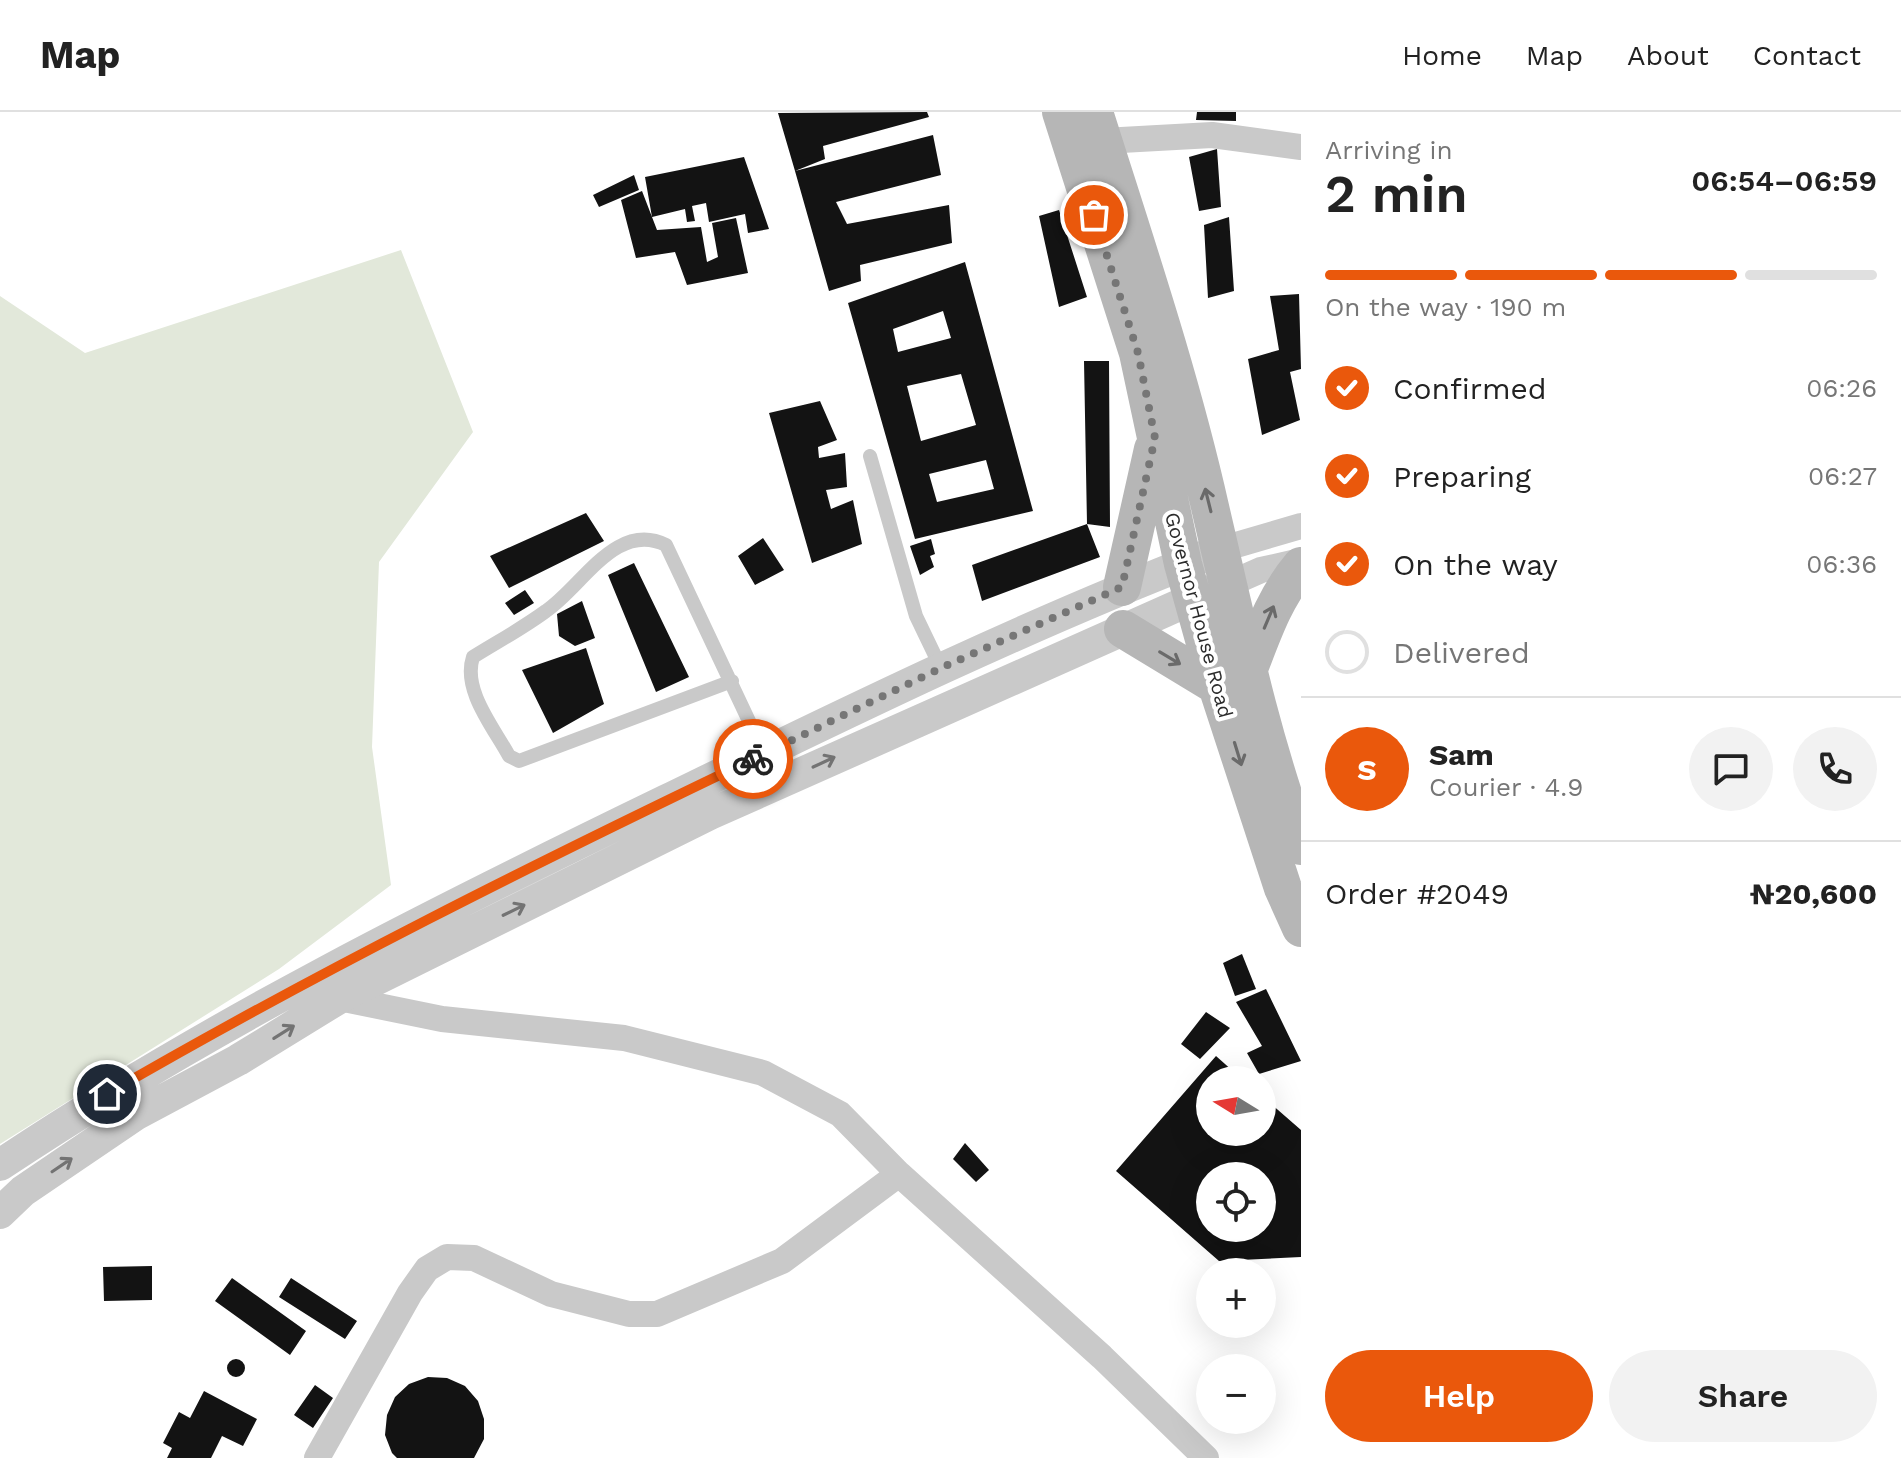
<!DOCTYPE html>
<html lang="en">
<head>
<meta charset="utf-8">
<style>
  :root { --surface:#fff; --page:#f2f2f2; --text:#222; --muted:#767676; --line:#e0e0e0; --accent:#ea580c }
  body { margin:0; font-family:"Work Sans",sans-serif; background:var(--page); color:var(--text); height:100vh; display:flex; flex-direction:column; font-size:30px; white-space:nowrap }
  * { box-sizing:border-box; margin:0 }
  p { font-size:26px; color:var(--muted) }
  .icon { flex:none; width:44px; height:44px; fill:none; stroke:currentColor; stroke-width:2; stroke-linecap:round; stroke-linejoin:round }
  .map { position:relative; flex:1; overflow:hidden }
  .drawer { display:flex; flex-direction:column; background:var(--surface); width:600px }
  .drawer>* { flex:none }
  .needle { width:52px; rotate:281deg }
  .controls { position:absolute; left:1196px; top:954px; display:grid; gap:16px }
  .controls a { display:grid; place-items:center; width:80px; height:80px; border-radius:50%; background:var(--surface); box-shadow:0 8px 32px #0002; font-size:40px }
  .pin { position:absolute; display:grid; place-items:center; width:68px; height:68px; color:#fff; margin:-34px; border:4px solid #fff; border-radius:50%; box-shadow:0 2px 8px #0007 }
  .courier { position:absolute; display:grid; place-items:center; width:80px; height:80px; margin:-40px; border:6px solid #ea580c; border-radius:50%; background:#fff; color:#222; box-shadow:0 2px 10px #0007 }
  .head em { font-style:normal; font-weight:600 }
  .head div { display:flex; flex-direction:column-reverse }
  .head { display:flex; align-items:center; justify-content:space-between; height:136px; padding:0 24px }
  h1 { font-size:52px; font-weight:600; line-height:60px }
  .bar { display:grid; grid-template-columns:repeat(4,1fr); gap:12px 8px; align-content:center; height:96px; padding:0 24px }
  .bar i { height:10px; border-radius:6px; background:var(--line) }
  .bar .current { background:var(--accent) }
  .bar p { grid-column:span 4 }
  .line { display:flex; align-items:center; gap:20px; padding:0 24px; border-top:2px solid var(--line) }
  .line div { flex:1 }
  .round { display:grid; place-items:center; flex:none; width:84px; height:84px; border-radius:42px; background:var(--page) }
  ol { padding:0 24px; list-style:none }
  li { display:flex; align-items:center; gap:24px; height:88px }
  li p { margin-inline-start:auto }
  li .icon { padding:8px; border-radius:50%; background:var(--accent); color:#fff; stroke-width:4 }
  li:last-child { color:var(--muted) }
  li i { width:44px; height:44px; border:4px solid var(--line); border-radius:50% }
  .cta { display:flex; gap:16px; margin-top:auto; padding:16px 24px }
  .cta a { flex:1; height:92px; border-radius:48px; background:var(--accent); color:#fff; font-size:32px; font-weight:600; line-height:92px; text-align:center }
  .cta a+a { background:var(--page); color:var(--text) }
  header { display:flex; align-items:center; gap:48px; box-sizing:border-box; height:112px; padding:0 40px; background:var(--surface); border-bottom:2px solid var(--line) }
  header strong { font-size:38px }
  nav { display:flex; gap:44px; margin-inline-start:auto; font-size:28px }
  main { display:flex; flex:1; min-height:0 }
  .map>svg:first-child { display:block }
</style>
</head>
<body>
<header>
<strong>Map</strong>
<nav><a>Home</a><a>Map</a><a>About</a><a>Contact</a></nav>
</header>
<main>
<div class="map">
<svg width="1301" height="1346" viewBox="0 0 1301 1346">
  <rect width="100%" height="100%" fill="#fff"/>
  <path fill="#e2e8da" d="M 401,138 L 473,320 L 379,450 L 372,635 L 391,773 L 279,857 L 0,1032 L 0,184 L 85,241 Z"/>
  <path fill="#131313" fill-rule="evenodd" d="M 927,0 L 929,5 L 823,34 L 825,47 L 795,59 L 778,1 Z
    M 1197,0 L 1236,0 L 1236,9 L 1196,8 Z
    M 933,23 L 941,63 L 836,90 L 847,112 L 949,93 L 952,131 L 860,153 L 861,169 L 829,179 L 795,59 Z
    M 1217,37 L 1221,95 L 1199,99 L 1189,45 Z
    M 744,45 L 769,117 L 748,121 L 745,102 L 709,110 L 706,91 L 692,94 L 695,109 L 687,110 L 685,97 L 652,105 L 645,65 Z
    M 634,63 L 639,78 L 599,95 L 593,83 Z
    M 642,79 L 657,118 L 701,115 L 707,150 L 718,145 L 712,111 L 736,106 L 748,161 L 687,173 L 675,140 L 636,146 L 621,88 Z
    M 1059,98 L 1087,185 L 1059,195 L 1039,104 Z
    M 1229,105 L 1234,179 L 1208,186 L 1204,113 Z
    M 965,150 L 1033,399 L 915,427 L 848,191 ZM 943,199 L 951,226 L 898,240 L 893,217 ZM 961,262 L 976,313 L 921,329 L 907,274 ZM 986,348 L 994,377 L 937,390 L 929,362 Z
    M 1299,182 L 1301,257 L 1290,260 L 1300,308 L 1262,323 L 1248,247 L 1279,238 L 1270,184 Z
    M 1084,249 L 1109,249 L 1110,415 L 1087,412 Z
    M 820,289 L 837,328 L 818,335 L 819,346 L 845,341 L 847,375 L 826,378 L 831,397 L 853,388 L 862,432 L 812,451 L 769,301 Z
    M 586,401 L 604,429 L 509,476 L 490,444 Z
    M 1087,412 L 1100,445 L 982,489 L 972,453 Z
    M 763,426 L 784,458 L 755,473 L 738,444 Z
    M 931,427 L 935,442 L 930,444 L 934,455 L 920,463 L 910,434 Z
    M 634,451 L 689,565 L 656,580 L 608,463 Z
    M 525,478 L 534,491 L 514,503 L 505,491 Z
    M 582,489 L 595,526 L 575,534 L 559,524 L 557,502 Z
    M 586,536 L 604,592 L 553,621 L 522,558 Z
    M 1242,842 L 1256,877 L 1235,884 L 1223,851 Z
    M 1266,877 L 1301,949 L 1259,962 L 1247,941 L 1262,934 L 1236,890 Z
    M 1206,900 L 1230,916 L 1200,947 L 1181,932 Z
    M 1216,944 L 1243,968 L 1210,968 L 1210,1020 L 1262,1020 L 1262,984 L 1301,1018 L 1301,1145 L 1219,1149 L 1116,1059 ZM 1210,1064 L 1262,1064 L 1262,1116 L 1210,1116 Z
    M 965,1031 L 989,1058 L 976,1070 L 953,1047 Z
    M 152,1154 L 152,1188 L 104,1189 L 103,1155 Z
    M 232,1166 L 306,1219 L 290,1243 L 215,1189 Z
    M 291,1166 L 357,1209 L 345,1227 L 279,1185 Z
    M227 1256a9 9 0 1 1 18 0a9 9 0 1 1-18 0Z
    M 428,1265 L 447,1266 L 465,1274 L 478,1289 L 484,1307 L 484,1327 L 474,1346 L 397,1346 L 392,1341 L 385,1323 L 387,1303 L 395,1285 L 409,1272 Z
    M 315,1273 L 333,1286 L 313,1316 L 294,1303 Z
    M 204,1279 L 257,1307 L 243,1334 L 222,1324 L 211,1346 L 167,1346 L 172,1336 L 163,1331 L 179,1300 L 190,1306 Z"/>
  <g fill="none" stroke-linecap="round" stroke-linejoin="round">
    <path stroke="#c9c9c9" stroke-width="14" d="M 870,344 L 916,504 L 941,556
      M 732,569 L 519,649 L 509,644 C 494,616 462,578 473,545 C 497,530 523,516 546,499 C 582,475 616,408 666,433 L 765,643"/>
    <path stroke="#c9c9c9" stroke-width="26" d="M 1103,29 L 1212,23 L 1301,35
      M 1219,438 L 1301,414
      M 1227,473 L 1261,458 L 1301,449
      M 339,886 L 442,907 L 624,926 L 763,961 L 840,1002 L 899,1062 L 1102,1245 L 1206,1346
      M 317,1346 L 410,1181 L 427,1157 L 447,1145 L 474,1146 L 551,1182 L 629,1202 L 657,1202 L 782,1149 L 899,1062"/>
    <path stroke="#c9c9c9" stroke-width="32" d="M 0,1053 C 211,912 438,799 667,688 C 844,602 1021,515 1205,444
      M 0,1101 L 23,1079 L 135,1003 L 238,948 L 339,886 L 710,702 L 1215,477"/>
    <path stroke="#b6b6b6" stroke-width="38" d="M 1061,0 L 1138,241 L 1183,452 L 1217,574 L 1283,776 L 1301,816
      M 1094,0 C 1135,130 1180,262 1210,395 C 1237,510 1260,623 1301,734
      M 1122,475 L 1153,337
      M 1123,517 L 1217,574
      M 1247,562 C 1262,523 1274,486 1301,454"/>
  </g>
  <defs><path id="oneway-shaft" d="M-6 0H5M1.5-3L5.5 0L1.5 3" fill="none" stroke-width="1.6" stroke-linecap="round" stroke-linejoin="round" transform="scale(2)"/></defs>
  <g stroke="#6a6a6a">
    <use href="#oneway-shaft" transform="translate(1208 388) rotate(-104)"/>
    <use href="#oneway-shaft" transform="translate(1269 505) rotate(-67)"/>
    <use href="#oneway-shaft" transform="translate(1170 546) rotate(31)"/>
    <use href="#oneway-shaft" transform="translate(1238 642) rotate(73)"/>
  </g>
  <g stroke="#737373">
    <use href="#oneway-shaft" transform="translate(824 650) rotate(-25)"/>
    <use href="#oneway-shaft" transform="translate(514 798) rotate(-26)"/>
    <use href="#oneway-shaft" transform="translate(284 920) rotate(-32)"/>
    <use href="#oneway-shaft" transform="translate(62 1053) rotate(-34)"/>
  </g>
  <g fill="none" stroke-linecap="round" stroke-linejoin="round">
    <path stroke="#767676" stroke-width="8" stroke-dasharray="0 14.4" d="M 753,647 L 941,556 L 1122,475 L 1155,326 L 1138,241 L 1094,103"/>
    <path stroke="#ea580c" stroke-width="10" d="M 107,982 C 317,860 534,752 753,647"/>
  </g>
  <g text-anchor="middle" stroke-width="8" stroke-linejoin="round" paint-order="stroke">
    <g font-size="20" fill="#2c2c2c" stroke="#fff">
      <text transform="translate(1199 503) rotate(75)" y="7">Governor House Road</text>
    </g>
  </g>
</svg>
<div class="controls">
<a><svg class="needle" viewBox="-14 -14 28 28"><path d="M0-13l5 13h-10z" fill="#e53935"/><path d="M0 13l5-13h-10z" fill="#767676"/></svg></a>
<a><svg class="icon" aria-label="locate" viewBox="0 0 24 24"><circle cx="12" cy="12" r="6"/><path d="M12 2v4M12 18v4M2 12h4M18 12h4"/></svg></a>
<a>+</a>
<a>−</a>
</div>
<div class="pin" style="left:1094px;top:103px;background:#ea580c"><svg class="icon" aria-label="bag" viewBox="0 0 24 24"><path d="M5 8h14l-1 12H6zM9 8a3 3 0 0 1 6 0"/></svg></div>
<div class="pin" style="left:107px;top:982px;background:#1f2937"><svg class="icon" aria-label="home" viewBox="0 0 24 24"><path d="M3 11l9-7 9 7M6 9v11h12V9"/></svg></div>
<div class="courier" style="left:753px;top:647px"><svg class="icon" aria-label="bike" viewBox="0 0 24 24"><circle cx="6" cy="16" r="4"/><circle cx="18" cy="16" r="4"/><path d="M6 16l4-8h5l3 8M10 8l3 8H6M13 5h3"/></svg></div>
</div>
<section class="drawer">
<div class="head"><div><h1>2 min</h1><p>Arriving in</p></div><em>06:54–06:59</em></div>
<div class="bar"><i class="current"></i><i class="current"></i><i class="current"></i><i></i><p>On the way · 190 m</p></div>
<ol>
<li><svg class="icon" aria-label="check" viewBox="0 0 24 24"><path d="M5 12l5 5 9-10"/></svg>Confirmed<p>06:26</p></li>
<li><svg class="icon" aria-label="check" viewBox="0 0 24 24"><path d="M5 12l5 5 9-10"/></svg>Preparing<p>06:27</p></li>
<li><svg class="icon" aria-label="check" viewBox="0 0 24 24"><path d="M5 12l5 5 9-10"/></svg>On the way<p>06:36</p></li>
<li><i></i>Delivered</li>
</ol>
<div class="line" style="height:144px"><b class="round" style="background:var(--accent);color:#fff">S</b><div><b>Sam</b><p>Courier · 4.9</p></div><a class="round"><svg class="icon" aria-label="chat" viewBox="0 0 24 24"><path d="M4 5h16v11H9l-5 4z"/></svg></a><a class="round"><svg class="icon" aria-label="phone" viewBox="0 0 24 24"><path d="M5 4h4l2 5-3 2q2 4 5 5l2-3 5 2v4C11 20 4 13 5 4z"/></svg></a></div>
<div class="line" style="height:104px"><div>Order #2049</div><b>₦20,600</b></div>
<div class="cta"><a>Help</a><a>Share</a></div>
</section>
</main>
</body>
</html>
